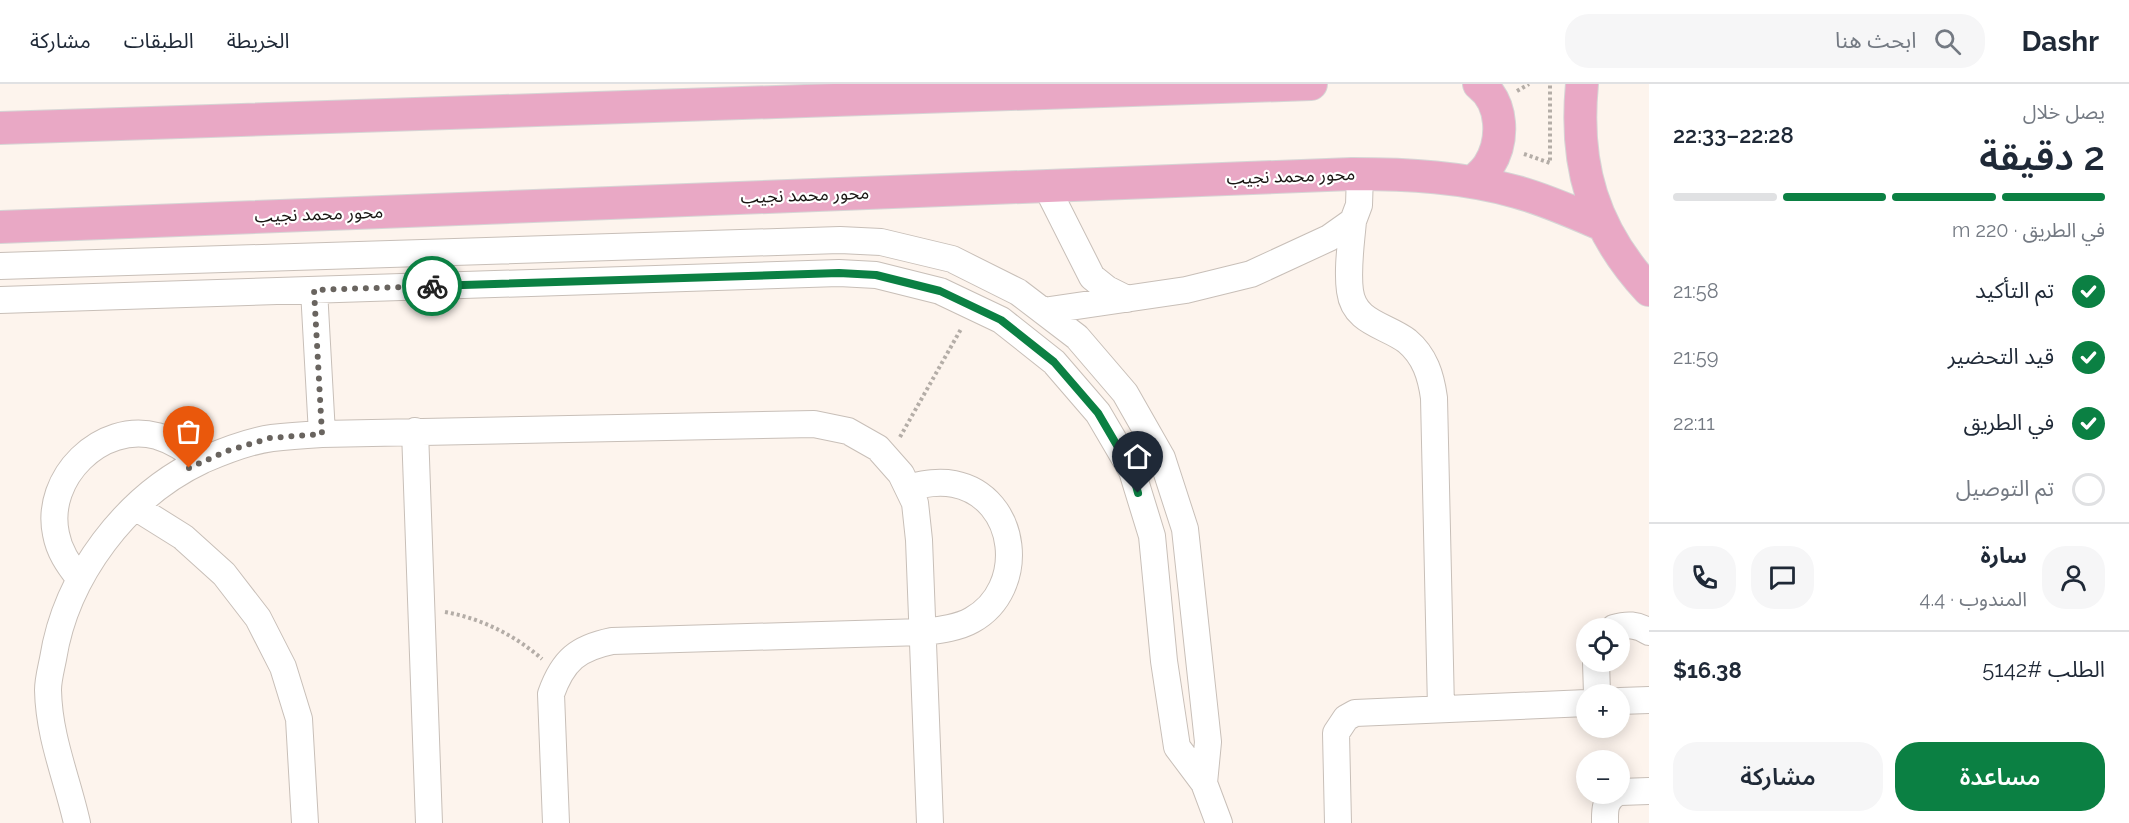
<!DOCTYPE html>
<html lang="ar">
<head>
<meta charset="utf-8">
<style>
  :root { --surface:#fff; --page:#f6f6f7; --text:#1f2937; --muted:#747a83; --line:#e0e1e3; --accent:#0b8043 }
  body { margin:0; font-family:Raleway,"Noto Sans Arabic",sans-serif; background:var(--page); color:var(--text); direction:rtl; height:100vh; display:flex; flex-direction:column; font-size:22px; white-space:nowrap }
  * { box-sizing:border-box; margin:0 }
  p { font-size:20px; color:var(--muted) }
  .icon { flex:none; width:33px; height:33px; fill:none; stroke:currentColor; stroke-width:2; stroke-linecap:round; stroke-linejoin:round }
  .map { position:relative; flex:1; overflow:hidden; direction:ltr }
  .drawer { display:flex; flex-direction:column; background:var(--surface); width:480px }
  .drawer>* { flex:none }
  .fabs { position:absolute; left:1576px; top:534px; display:grid; gap:12px }
  .fabs a { display:grid; place-items:center; width:54px; height:54px; border-radius:50%; background:var(--surface); box-shadow:0 3px 15px #0003; font-size:30px }
  .pin { position:absolute; display:grid; place-items:center; width:51px; height:51px; color:#fff; margin:-62px -26px; border-radius:50% 50% 50% 0; rotate:-45deg; box-shadow:0 0 6px #0007 }
  .pin .icon { rotate:45deg }
  .courier { position:absolute; display:grid; place-items:center; width:60px; height:60px; margin:-30px; border:4px solid #0b8043; border-radius:50%; background:#fff; color:#222; box-shadow:0 2px 8px #0007 }
  .overview em { font-style:normal; font-weight:600 }
  .overview div { display:flex; flex-direction:column-reverse }
  .overview { display:flex; align-items:center; justify-content:space-between; height:102px; padding:0 24px }
  h1 { font-size:39px; font-weight:600; line-height:45px }
  .bar { display:grid; grid-template-columns:repeat(4,1fr); gap:9px 6px; align-content:center; height:72px; padding:0 24px }
  .bar i { height:8px; border-radius:4px; background:var(--line) }
  .bar .active { background:var(--accent) }
  .bar p { grid-column:span 4 }
  .line { display:flex; align-items:center; gap:15px; padding:0 24px; border-top:2px solid var(--line) }
  .line div { flex:1 }
  .round { display:grid; place-items:center; flex:none; width:63px; height:63px; border-radius:24px; background:var(--page) }
  ol { padding:0 24px; list-style:none }
  li { display:flex; align-items:center; gap:18px; height:66px }
  li p { margin-inline-start:auto }
  li .icon { padding:6px; border-radius:50%; background:var(--accent); color:#fff; stroke-width:4 }
  li:last-child { color:var(--muted) }
  li i { width:33px; height:33px; border:3px solid var(--line); border-radius:50% }
  .primary-button { display:flex; gap:12px; margin-top:auto; padding:12px 24px }
  .primary-button a { flex:1; height:69px; border-radius:24px; background:var(--accent); color:#fff; font-size:24px; font-weight:600; line-height:69px; text-align:center }
  .primary-button a+a { background:var(--page); color:var(--text) }
  header { display:flex; align-items:center; gap:36px; box-sizing:border-box; height:84px; padding:0 30px; background:var(--surface); border-bottom:2px solid var(--line) }
  header strong { font-size:28px }
  nav { display:flex; gap:33px; margin-inline-start:auto; font-size:21px }
  .search { width:420px; height:54px; background:var(--page); display:flex; align-items:center; gap:15px; box-sizing:border-box; padding:0 21px; border-radius:24px; color:var(--muted); font-size:22px }
  main { display:flex; flex:1; min-height:0 }
  .map>svg:first-child { display:block }
</style>
</head>
<body>
<header>
<strong>Dashr</strong>
<div class="search"><svg class="icon" aria-label="search" viewBox="0 0 24 24"><circle cx="10" cy="10" r="6"/><path d="M15 15l6 6"/></svg>ابحث هنا</div>
<nav><a>الخريطة</a><a>الطبقات</a><a>مشاركة</a></nav>
</header>
<main>
<section class="drawer">
<div class="overview"><div><h1>2 دقيقة</h1><p>يصل خلال</p></div><em>22:28–22:33</em></div>
<div class="bar"><i class="active"></i><i class="active"></i><i class="active"></i><i></i><p>في الطريق · 220 m</p></div>
<ol>
<li><svg class="icon" aria-label="check" viewBox="0 0 24 24"><path d="M5 12l5 5 9-10"/></svg>تم التأكيد<p>21:58</p></li>
<li><svg class="icon" aria-label="check" viewBox="0 0 24 24"><path d="M5 12l5 5 9-10"/></svg>قيد التحضير<p>21:59</p></li>
<li><svg class="icon" aria-label="check" viewBox="0 0 24 24"><path d="M5 12l5 5 9-10"/></svg>في الطريق<p>22:11</p></li>
<li><i></i>تم التوصيل</li>
</ol>
<div class="line" style="height:108px"><a class="round"><svg class="icon" aria-label="person" viewBox="0 0 24 24"><circle cx="12" cy="8" r="4"/><path d="M4 21q1-7 8-7t8 7"/></svg></a><div><b>سارة</b><p>المندوب · 4.4</p></div><a class="round"><svg class="icon" aria-label="chat" viewBox="0 0 24 24"><path d="M4 5h16v11H9l-5 4z"/></svg></a><a class="round"><svg class="icon" aria-label="phone" viewBox="0 0 24 24"><path d="M5 4h4l2 5-3 2q2 4 5 5l2-3 5 2v4C11 20 4 13 5 4z"/></svg></a></div>
<div class="line" style="height:78px"><div>الطلب #5142</div><b>$16.38</b></div>
<div class="primary-button"><a>مساعدة</a><a>مشاركة</a></div>
</section>
<div class="map">
<svg width="1649" height="739" viewBox="0 0 1649 739">
  <rect width="100%" height="100%" fill="#fdf4ed"/>
  <g fill="none" stroke-linecap="round" stroke-linejoin="round">
    <defs>
      <path id="minor" d="M 1046,102 L 1092,193 L 1107,205 L 1127,215
        M 1353,137 C 1351,160 1347,185 1350,207 C 1354,239 1386,241 1407,257 C 1425,272 1431,292 1434,314 L 1441,624
        M 0,182 L 840,156 L 881,158 L 952,175 L 1018,208 L 1077,253 L 1125,309 L 1162,374 L 1185,445 L 1208,658 L 1204,699
        M 314,206 L 322,350
        M 0,216 L 839,189 L 876,191 L 940,207 L 1001,236 L 1054,278 L 1098,329 L 1132,387 L 1152,452 L 1164,577 L 1177,663 L 1204,699 L 1219,739
        M 1043,227 L 1186,206 L 1251,190 L 1329,154 L 1353,137 L 1359,121 L 1360,90
        M 415,347 L 429,739
        M 135,423 L 183,453 L 224,490 L 258,534 L 283,583 L 299,635 L 305,739
        M 79,494 C 68,480 59,467 56,450 C 44,394 101,337 157,352 C 174,357 187,366 201,377
        M 1614,544 C 1627,540 1637,540 1649,548
        M 1596,578 L 1597,610
        M 1620,617 L 1649,616
        M 1620,708 L 1649,707
        M 77,739 C 67,694 49,654 48,606 C 48,596 51,585 53,575 C 66,492 126,412 203,376 C 224,367 249,357 272,354 C 289,352 305,351 322,350 L 814,340 L 848,347 L 878,364 L 901,390 L 915,419 L 919,456 L 930,739
        M 556,739 L 551,610 C 563,576 578,564 612,557 L 923,548 C 939,546 958,544 972,536 C 1028,505 1019,413 954,400 C 938,397 924,400 909,403
        M 1338,739 L 1336,649 L 1346,634 L 1355,629 L 1587,619
        M 1605,739 C 1605,727 1604,718 1615,710"/>
      <path id="major" d="M 1582,0 C 1574,81 1593,146 1649,206
        M 0,44 L 1311,0
        M 1473,98 C 1478,93 1485,88 1489,81 C 1504,57 1504,19 1479,0
        M 0,143 L 1352,90 C 1408,90 1463,93 1517,108 C 1546,116 1575,129 1603,141"/>
    </defs>
    <use href="#minor" stroke="#c8bfb8" stroke-width="28"/>
    <use href="#major" stroke="#d6d5d5" stroke-width="34"/>
    <path stroke="#b4ada7" stroke-width="4" stroke-dasharray="3 3" stroke-linecap="butt" d="M 1517,7 L 1529,0
      M 1524,70 L 1550,79 L 1550,0
      M 900,353 L 961,245
      M 445,528 C 480,534 515,551 542,575"/>
    <use href="#minor" stroke="#fff" stroke-width="26"/>
    <use href="#major" stroke="#e9a8c5" stroke-width="32"/>
  </g>
  <g fill="none" stroke-linecap="round" stroke-linejoin="round">
    <path stroke="#69645f" stroke-width="6" stroke-dasharray="0 10.8" d="M 189,384 L 227,367 L 270,354 L 322,350 L 314,206 L 432,202"/>
    <path stroke="#0b8043" stroke-width="8" d="M 432,202 L 839,189 L 876,191 L 940,207 L 1001,236 L 1054,278 L 1098,329 L 1132,387 L 1138,409"/>
  </g>
  <g text-anchor="middle" stroke-width="4.5" stroke-linejoin="round" paint-order="stroke">
    <g font-size="18" fill="#191613" stroke="#fff">
      <text transform="translate(1291 92) rotate(-2)" y="6">محور محمد نجيب</text>
      <text transform="translate(805 111) rotate(-2)" y="6">محور محمد نجيب</text>
      <text transform="translate(319 130) rotate(-2)" y="6">محور محمد نجيب</text>
    </g>
  </g>
</svg>
<div class="fabs">
<a><svg class="icon" aria-label="locate" viewBox="0 0 24 24"><circle cx="12" cy="12" r="6"/><path d="M12 2v4M12 18v4M2 12h4M18 12h4"/></svg></a>
<a>+</a>
<a>−</a>
</div>
<div class="pin" style="left:189px;top:384px;background:#ea580c"><svg class="icon" aria-label="bag" viewBox="0 0 24 24"><path d="M5 8h14l-1 12H6zM9 8a3 3 0 0 1 6 0"/></svg></div>
<div class="pin" style="left:1138px;top:409px;background:#1f2937"><svg class="icon" aria-label="home" viewBox="0 0 24 24"><path d="M3 11l9-7 9 7M6 9v11h12V9"/></svg></div>
<div class="courier" style="left:432px;top:202px"><svg class="icon" aria-label="bike" viewBox="0 0 24 24"><circle cx="6" cy="16" r="4"/><circle cx="18" cy="16" r="4"/><path d="M6 16l4-8h5l3 8M10 8l3 8H6M13 5h3"/></svg></div>
</div>
</main>
</body>
</html>
